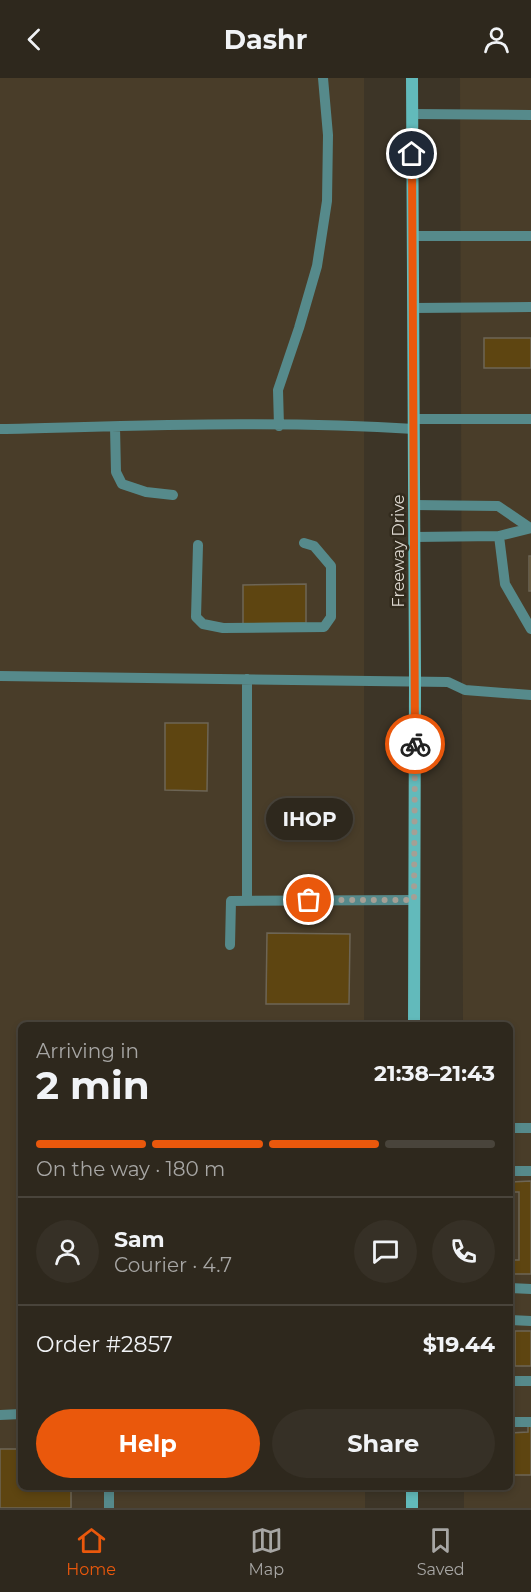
<!DOCTYPE html>
<html lang="en">
<head>
<meta charset="utf-8">
<style>
  :root { --surface:#2e281d; --page:#363026; --text:#f1f3f6; --muted:#a7a6a4; --line:#49443b; --accent:#ea580c }
  body { margin:0; font-family:Montserrat,sans-serif; background:var(--page); color:var(--text); height:100vh; display:flex; flex-direction:column; font-size:22px; white-space:nowrap }
  * { box-sizing:border-box; margin:0 }
  p { font-size:20px; color:var(--muted) }
  .icon { flex:none; width:33px; height:33px; fill:none; stroke:currentColor; stroke-width:2; stroke-linecap:round; stroke-linejoin:round }
  .map { position:relative; flex:1; overflow:hidden }
  .drawer { position:absolute; left:18px; top:944px; width:495px; height:468px; display:flex; flex-direction:column; background:var(--surface); border-radius:9px; box-shadow:0 3px 9px #0003,0 0 0 2px var(--line) }
  .drawer>* { flex:none }
  .pin { position:absolute; display:grid; place-items:center; width:51px; height:51px; color:#fff; margin:-26px; border:3px solid #fff; border-radius:50%; box-shadow:0 2px 6px #0007 }
  .courier { position:absolute; display:grid; place-items:center; width:60px; height:60px; margin:-30px; border:4px solid #ea580c; border-radius:50%; background:#fff; color:#222; box-shadow:0 2px 8px #0007 }
  .bubble { position:absolute; height:42px; border-radius:21px; background:var(--surface); box-shadow:0 3px 9px #0003,0 0 0 2px var(--line); font-size:20px; font-weight:700; line-height:42px; text-align:center }
  .summary em { font-style:normal; font-weight:700 }
  .summary div { display:flex; flex-direction:column-reverse }
  .summary { display:flex; align-items:center; justify-content:space-between; height:102px; padding:0 18px }
  h1 { font-size:39px; font-weight:700; line-height:45px }
  .bar { display:grid; grid-template-columns:repeat(4,1fr); gap:9px 6px; align-content:center; height:72px; padding:0 18px }
  .bar i { height:8px; border-radius:4px; background:var(--line) }
  .bar .current { background:var(--accent) }
  .bar p { grid-column:span 4 }
  .line { display:flex; align-items:center; gap:15px; padding:0 18px; border-top:2px solid var(--line) }
  .line div { flex:1 }
  .round { display:grid; place-items:center; flex:none; width:63px; height:63px; border-radius:32px; background:var(--page) }
  .primary-button { display:flex; gap:12px; margin-top:auto; padding:12px 18px }
  .primary-button a { flex:1; height:69px; border-radius:36px; background:var(--accent); color:#fff; font-size:24px; font-weight:700; line-height:69px; text-align:center }
  .primary-button a+a { background:var(--page); color:var(--text) }
  header { display:flex; justify-content:space-between; align-items:center; height:78px; padding:0 18px; background:var(--surface); font-size:27px; font-weight:700 }
  .menu { display:flex; justify-content:space-around; align-items:center; height:84px; border-top:2px solid var(--line); background:var(--surface); font-size:16px; color:var(--muted) }
  .menu a { display:grid; justify-items:center; gap:3px }
  .menu .current { color:var(--accent) }
  .map>svg:first-child { display:block }
</style>
</head>
<body>
<header><svg class="icon" aria-label="back" viewBox="0 0 24 24"><path d="M15 5l-7 7 7 7"/></svg>Dashr<svg class="icon" aria-label="person" viewBox="0 0 24 24"><circle cx="12" cy="8" r="4"/><path d="M4 21q1-7 8-7t8 7"/></svg></header>
<div class="map">
<svg width="531" height="1430" viewBox="0 0 531 1430">
  <rect width="100%" height="100%" fill="#3d3527"/>
  <path fill="#493d29" d="M 0,0 L 364,0 L 364,946 L 21,946 L 21,1408 L 365,1409 L 365,1430 L 0,1430 Z
    M 460,0 L 531,0 L 531,1430 L 464,1430 L 464,1409 L 510,1408 L 510,946 L 463,946 Z"/>
  <path fill="#5e4511" stroke="#6d6555" stroke-width="1.5" d="M 484,260 L 531,260 L 531,290 L 484,290 Z
    M 529,478 L 531,478 L 531,513 L 529,513 Z
    M 306,506 L 306,545 L 243,546 L 243,507 Z
    M 165,645 L 208,645 L 207,713 L 165,712 Z
    M 267,855 L 350,856 L 349,926 L 266,926 Z
    M 531,1103 L 531,1196 L 512,1196 L 512,1182 L 519,1182 L 519,1114 L 511,1114 L 511,1104 Z
    M 515,1253 L 531,1253 L 531,1288 L 515,1288 Z
    M 528,1343 L 531,1343 L 531,1397 L 510,1397 L 510,1355 L 528,1354 Z
    M 0,1371 L 21,1371 L 21,1408 L 71,1408 L 71,1430 L 0,1430 Z"/>
  <g fill="none" stroke-linecap="round" stroke-linejoin="round">
    <path stroke="#568a8b" stroke-width="10" d="M 412,36 L 531,37
      M 413,158 L 531,158
      M 413,230 L 531,229
      M 414,341 L 531,341
      M 279,348 L 278,312 L 299,250 L 317,188 L 327,123 L 328,57 L 323,0
      M 115,349 L 116,394 L 122,406 L 146,414 L 173,417
      M 0,351 C 136,348 278,342 414,351
      M 414,427 L 498,428 L 530,450
      M 499,458 L 505,506 L 531,551
      M 414,459 L 499,458 L 531,450
      M 198,467 L 196,539 L 203,546 L 223,550 L 324,549 L 331,539 L 331,488 L 314,468 L 304,465
      M 0,598 L 448,604 L 465,612 L 531,617
      M 247,601 L 247,823
      M 230,867 L 231,823 L 414,822
      M 510,1050 L 531,1050
      M 510,1093 L 531,1093
      M 510,1210 L 531,1211
      M 510,1242 L 531,1243
      M 510,1303 L 531,1303
      M 0,1337 L 21,1336
      M 510,1344 L 531,1344
      M 109,1430 L 109,1408"/>
    <path stroke="#62babb" stroke-width="12" d="M 412,0 L 415,603 L 414,946
      M 412,1408 L 412,1430"/>
  </g>
  <g fill="none" stroke-linecap="round" stroke-linejoin="round">
    <path stroke="#a59f95" stroke-width="6" stroke-dasharray="0 10.8" d="M 309,822 L 414,822 L 415,666"/>
    <path stroke="#ea580c" stroke-width="8" d="M 412,76 L 415,666"/>
  </g>
  <g text-anchor="middle" stroke-width="5" stroke-linejoin="round" paint-order="stroke">
    <g font-size="16" fill="#ddd8d0" stroke="#322b1d">
      <text transform="translate(398 473) rotate(-90)" y="6">Freeway Drive</text>
    </g>
  </g>
</svg>
<div class="pin" style="left:309px;top:822px;background:#ea580c"><svg class="icon" aria-label="bag" viewBox="0 0 24 24"><path d="M5 8h14l-1 12H6zM9 8a3 3 0 0 1 6 0"/></svg></div>
<div class="pin" style="left:412px;top:76px;background:#1f2937"><svg class="icon" aria-label="home" viewBox="0 0 24 24"><path d="M3 11l9-7 9 7M6 9v11h12V9"/></svg></div>
<div class="courier" style="left:415px;top:666px"><svg class="icon" aria-label="bike" viewBox="0 0 24 24"><circle cx="6" cy="16" r="4"/><circle cx="18" cy="16" r="4"/><path d="M6 16l4-8h5l3 8M10 8l3 8H6M13 5h3"/></svg></div>
<div class="bubble" style="left:266px;top:720px;width:87px">IHOP</div>
<section class="drawer">
<div class="summary"><div><h1>2 min</h1><p>Arriving in</p></div><em>21:38–21:43</em></div>
<div class="bar"><i class="current"></i><i class="current"></i><i class="current"></i><i></i><p>On the way · 180 m</p></div>
<div class="line" style="height:108px"><a class="round"><svg class="icon" aria-label="person" viewBox="0 0 24 24"><circle cx="12" cy="8" r="4"/><path d="M4 21q1-7 8-7t8 7"/></svg></a><div><b>Sam</b><p>Courier · 4.7</p></div><a class="round"><svg class="icon" aria-label="chat" viewBox="0 0 24 24"><path d="M4 5h16v11H9l-5 4z"/></svg></a><a class="round"><svg class="icon" aria-label="phone" viewBox="0 0 24 24"><path d="M5 4h4l2 5-3 2q2 4 5 5l2-3 5 2v4C11 20 4 13 5 4z"/></svg></a></div>
<div class="line" style="height:78px"><div>Order #2857</div><b>$19.44</b></div>
<div class="primary-button"><a>Help</a><a>Share</a></div>
</section>
</div>
<nav class="menu">
<a class="current"><svg class="icon" aria-label="home" viewBox="0 0 24 24"><path d="M3 11l9-7 9 7M6 9v11h12V9"/></svg>Home</a>
<a><svg class="icon" aria-label="map" viewBox="0 0 24 24"><path d="M3 6l6-2 6 2 6-2v14l-6 2-6-2-6 2zM9 4v14M15 6v14"/></svg>Map</a>
<a><svg class="icon" aria-label="saved" viewBox="0 0 24 24"><path d="M7 4h10v16l-5-4-5 4z"/></svg>Saved</a>
</nav>
</body>
</html>
